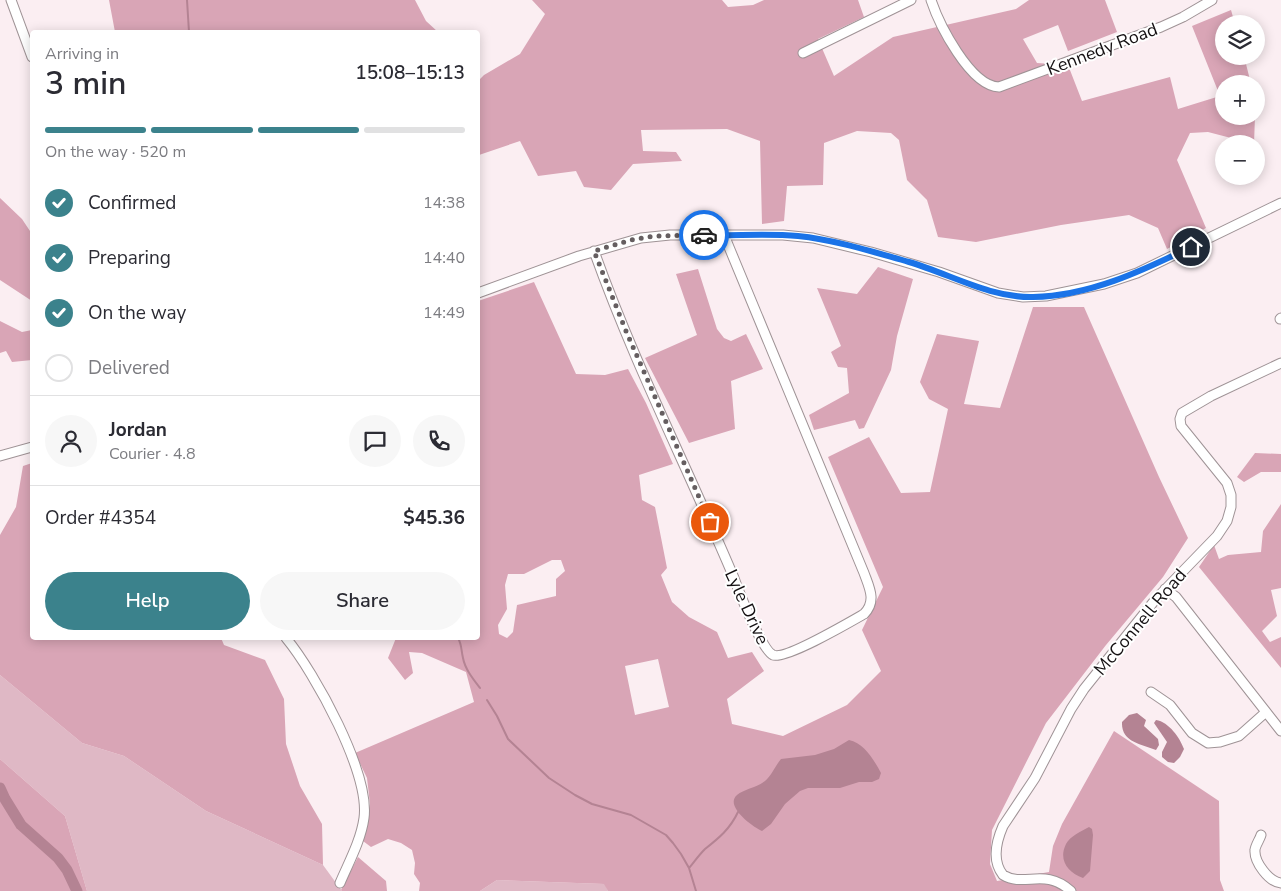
<!DOCTYPE html>
<html lang="en">
<head>
<meta charset="utf-8">
<style>
  :root { --surface:#fff; --page:#f7f7f7; --text:#2b2b33; --muted:#7c7c81; --line:#e1e1e2; --accent:#3b828c }
  body { margin:0; font-family:"Nunito Sans",sans-serif; background:var(--page); color:var(--text); height:100vh; display:flex; flex-direction:column; font-size:19px; white-space:nowrap }
  * { box-sizing:border-box; margin:0 }
  p { font-size:16px; color:var(--muted) }
  .icon { flex:none; width:28px; height:28px; fill:none; stroke:currentColor; stroke-width:2; stroke-linecap:round; stroke-linejoin:round }
  .map { position:relative; flex:1; overflow:hidden }
  .details { position:absolute; left:30px; top:30px; width:450px; height:610px; display:flex; flex-direction:column; background:var(--surface); border-radius:5px; box-shadow:0 2px 12px #0003 }
  .details>* { flex:none }
  .buttons { position:absolute; left:1215px; top:15px; display:grid; gap:10px }
  .buttons a { display:grid; place-items:center; width:50px; height:50px; border-radius:50%; background:var(--surface); box-shadow:0 2px 12px #0003; font-size:25px }
  .pin { position:absolute; display:grid; place-items:center; width:42px; height:42px; color:#fff; margin:-21px; border:2px solid #fff; border-radius:50%; box-shadow:0 1px 5px #0007 }
  .courier { position:absolute; display:grid; place-items:center; width:50px; height:50px; margin:-25px; border:4px solid #1a73e8; border-radius:50%; background:#fff; color:#222; box-shadow:0 1px 6px #0007 }
  .summary em { font-style:normal; font-weight:600 }
  .summary div { display:flex; flex-direction:column-reverse }
  .summary { display:flex; align-items:center; justify-content:space-between; height:85px; padding:0 15px }
  h1 { font-size:32px; font-weight:600; line-height:38px }
  .bar { display:grid; grid-template-columns:repeat(4,1fr); gap:8px 5px; align-content:center; height:60px; padding:0 15px }
  .bar i { height:6px; border-radius:4px; background:var(--line) }
  .bar .selected { background:var(--accent) }
  .bar p { grid-column:span 4 }
  .line { display:flex; align-items:center; gap:12px; padding:0 15px; border-top:1px solid var(--line) }
  .line div { flex:1 }
  .round { display:grid; place-items:center; flex:none; width:52px; height:52px; border-radius:26px; background:var(--page) }
  ol { padding:0 15px; list-style:none }
  li { display:flex; align-items:center; gap:15px; height:55px }
  li p { margin-inline-start:auto }
  li .icon { padding:5px; border-radius:50%; background:var(--accent); color:#fff; stroke-width:4 }
  li:last-child { color:var(--muted) }
  li i { width:28px; height:28px; border:2px solid var(--line); border-radius:50% }
  .primary-button { display:flex; gap:10px; margin-top:auto; padding:10px 15px }
  .primary-button a { flex:1; height:58px; border-radius:30px; background:var(--accent); color:#fff; font-size:20px; font-weight:600; line-height:58px; text-align:center }
  .primary-button a+a { background:var(--page); color:var(--text) }
  .map>svg:first-child { display:block }
</style>
</head>
<body>
<div class="map">
<svg width="1281" height="891" viewBox="0 0 1281 891">
  <rect width="100%" height="100%" fill="#fbeef2"/>
  <path fill="#dfb8c5" d="M 0,675 L 82,743 L 124,756 L 206,811 L 323,865 L 342,891 L 87,891 L 65,816 L 0,759 Z
    M 497,880 L 605,884 L 608,891 L 480,891 Z"/>
  <path fill="#d9a5b6" fill-rule="evenodd" d="M 109,0 L 415,0 L 426,21 L 438,32 L 115,32 Z
    M 532,0 L 722,0 L 728,7 L 753,5 L 764,0 L 858,0 L 864,17 L 818,39 L 834,76 L 893,37 L 1016,9 L 1029,0 L 1105,0 L 1117,32 L 1068,51 L 1058,25 L 1023,39 L 1037,63 L 1068,65 L 1082,101 L 1170,77 L 1178,109 L 1220,96 L 1192,26 L 1231,10 L 1235,24 L 1224,24 L 1224,56 L 1244,56 L 1251,84 L 1224,84 L 1224,116 L 1255,116 L 1254,144 L 1208,132 L 1190,133 L 1177,160 L 1206,228 L 1167,249 L 1158,228 L 1129,215 L 1061,225 L 976,242 L 938,237 L 927,200 L 907,180 L 899,140 L 891,133 L 857,131 L 824,143 L 823,185 L 787,186 L 784,221 L 762,224 L 760,141 L 727,129 L 641,130 L 643,151 L 676,152 L 682,161 L 633,164 L 611,190 L 584,187 L 576,171 L 538,176 L 520,141 L 479,155 L 478,151 L 478,81 L 484,75 L 520,54 L 545,14 Z
    M 0,198 L 22,219 L 32,234 L 32,301 L 0,280 Z
    M 878,267 L 913,279 L 897,336 L 891,370 L 864,428 L 859,429 L 855,420 L 814,430 L 809,415 L 849,393 L 847,368 L 838,367 L 831,352 L 841,346 L 817,288 L 857,294 Z
    M 698,269 L 717,329 L 724,338 L 731,341 L 746,334 L 763,369 L 731,381 L 735,429 L 689,443 L 645,358 L 697,335 L 676,274 Z
    M 534,282 L 576,374 L 605,375 L 628,369 L 646,403 L 673,464 L 639,475 L 642,500 L 655,507 L 667,568 L 661,575 L 672,602 L 689,617 L 717,632 L 728,658 L 752,652 L 764,671 L 727,699 L 732,724 L 783,736 L 847,705 L 881,671 L 862,630 L 883,587 L 828,457 L 869,437 L 901,493 L 930,492 L 948,409 L 929,399 L 920,382 L 937,334 L 979,341 L 964,404 L 1000,408 L 1033,307 L 1084,307 L 1159,477 L 1188,538 L 1163,577 L 1106,645 L 1046,723 L 992,830 L 990,864 L 997,881 L 1049,872 L 1053,846 L 1062,824 L 1114,731 L 1219,801 L 1220,880 L 1224,891 L 608,891 L 604,884 L 497,880 L 480,891 L 419,891 L 420,883 L 414,874 L 415,863 L 412,850 L 401,843 L 388,839 L 371,847 L 363,841 L 370,804 L 367,778 L 355,753 L 474,702 L 466,672 L 422,653 L 409,652 L 413,673 L 405,680 L 388,658 L 396,638 L 478,638 L 478,301 ZM 552,560 L 561,560 L 565,571 L 556,579 L 556,596 L 517,605 L 513,632 L 507,638 L 499,634 L 498,625 L 507,609 L 505,585 L 508,574 L 524,574 ZM 658,659 L 669,707 L 635,715 L 625,666 Z
    M 0,321 L 22,332 L 32,330 L 32,360 L 12,362 L 6,351 L 0,353 Z
    M 1255,453 L 1281,454 L 1281,472 L 1261,472 L 1244,482 L 1237,477 Z
    M 32,463 L 32,638 L 221,638 L 224,645 L 265,660 L 284,699 L 286,744 L 300,786 L 322,824 L 323,865 L 206,811 L 124,756 L 82,743 L 0,675 L 0,535 L 16,507 L 23,466 Z
    M 1281,504 L 1281,588 L 1271,590 L 1277,616 L 1262,631 L 1270,642 L 1281,637 L 1281,668 L 1199,567 L 1214,545 L 1219,559 L 1228,555 L 1261,552 L 1263,531 Z
    M 0,759 L 65,816 L 87,891 L 0,891 Z
    M 358,857 L 386,881 L 387,891 L 342,891 L 341,890 Z"/>
  <path fill="#b48393" d="M 1137,713 L 1146,720 L 1144,726 L 1158,739 L 1159,745 L 1156,750 C 1141,744 1121,742 1122,722 L 1129,715 Z
    M 1156,720 C 1169,722 1180,738 1184,749 L 1180,757 L 1174,763 L 1168,762 L 1162,757 L 1162,752 L 1167,742 L 1154,723 Z
    M 849,740 C 864,743 874,760 881,773 L 879,779 L 872,782 L 859,782 L 840,788 L 808,788 L 800,791 L 785,804 L 771,824 L 762,831 C 753,827 724,806 737,795 C 744,789 756,788 765,781 C 772,775 775,766 781,759 L 815,755 L 834,749 Z
    M 1089,827 L 1092,829 L 1093,835 L 1090,871 L 1083,878 C 1068,873 1058,860 1066,844 C 1070,836 1082,831 1089,827 Z"/>
  <g fill="none" stroke-linecap="round" stroke-linejoin="round">
    <path stroke="#b48393" stroke-width="2" d="M 187,0 L 189,32
      M 458,638 C 462,645 461,650 463,658 C 465,669 473,679 480,688
      M 487,700 L 497,716 L 508,739 L 549,778 L 575,795 L 592,804 L 631,815 L 666,835 L 673,843 L 681,854 L 689,868 L 696,891
      M 689,868 C 694,862 699,855 705,849 C 719,838 730,829 738,812"/>
    <path stroke="#b48393" stroke-width="11" d="M 0,788 L 5,799 L 21,825 L 58,858 L 67,870 L 77,891"/>
    <defs>
      <path id="minor" d="M 11,0 L 32,57
        M 931,0 C 939,24 970,86 999,87 L 1161,27 L 1183,17 L 1212,0
        M 803,53 L 911,0
        M 594,251 C 634,363 688,469 734,578 C 739,592 762,650 773,655 C 785,660 850,622 864,614 C 877,601 869,587 864,573 L 724,235
        M 478,293 L 579,256 L 641,238 L 670,235 L 783,235 L 813,238 L 871,252 L 939,272 L 998,293 L 1023,297 L 1046,296 L 1104,284 L 1137,273 L 1281,203
        M 1280,319 L 1281,318
        M 0,456 L 32,447
        M 1165,589 L 1176,597 L 1281,731
        M 286,638 C 315,673 370,773 364,818 C 361,840 349,862 340,883
        M 1151,692 L 1170,705 L 1192,733 L 1208,743 L 1220,742 L 1239,736 L 1266,712
        M 1261,835 C 1260,839 1255,846 1255,850 C 1254,862 1269,882 1281,883
        M 1071,891 C 1044,867 1025,888 1003,875 C 992,861 996,842 1003,826 L 1035,778 L 1071,709 L 1084,689 L 1155,600 L 1217,536 L 1227,521 L 1231,507 L 1231,495 L 1227,483 L 1181,426 L 1180,419 L 1182,413 L 1211,396 L 1281,363"/>
    </defs>
    <use href="#minor" stroke="#9f9396" stroke-width="11"/>
    <use href="#minor" stroke="#fff" stroke-width="9"/>
  </g>
  <g fill="none" stroke-linecap="round" stroke-linejoin="round">
    <path stroke="#655e60" stroke-width="5" stroke-dasharray="0 9" d="M 704,235 L 655,236 L 631,240 L 594,251 L 626,331 L 710,522"/>
    <path stroke="#1a73e8" stroke-width="6" d="M 704,235 C 735,236 767,233 798,236 C 836,240 873,252 909,262 C 950,274 990,298 1033,297 C 1089,296 1142,271 1191,247"/>
  </g>
  <g text-anchor="middle" stroke-width="4" stroke-linejoin="round" paint-order="stroke">
    <g font-size="18" fill="#141012" stroke="#fff">
      <text transform="translate(1102 49) rotate(-21)" y="6">Kennedy Road</text>
      <text transform="translate(747 607) rotate(65)" y="6">Lyle Drive</text>
      <text transform="translate(1140 622) rotate(-50)" y="6">McConnell Road</text>
    </g>
  </g>
</svg>
<div class="buttons">
<a><svg class="icon" aria-label="layers" viewBox="0 0 24 24"><path d="M12 4l9 5-9 5-9-5zM3 14l9 5 9-5"/></svg></a>
<a>+</a>
<a>−</a>
</div>
<div class="pin" style="left:710px;top:522px;background:#ea580c"><svg class="icon" aria-label="bag" viewBox="0 0 24 24"><path d="M5 8h14l-1 12H6zM9 8a3 3 0 0 1 6 0"/></svg></div>
<div class="pin" style="left:1191px;top:247px;background:#1f2937"><svg class="icon" aria-label="home" viewBox="0 0 24 24"><path d="M3 11l9-7 9 7M6 9v11h12V9"/></svg></div>
<div class="courier" style="left:704px;top:235px"><svg class="icon" aria-label="car" viewBox="0 0 24 24"><path d="M5 17H2v-5l4-1 3-4h7l3 4 3 1v5h-3M9 17h6M6 11h13"/><circle cx="7" cy="17" r="2"/><circle cx="17" cy="17" r="2"/></svg></div>
<section class="details">
<div class="summary"><div><h1>3 min</h1><p>Arriving in</p></div><em>15:08–15:13</em></div>
<div class="bar"><i class="selected"></i><i class="selected"></i><i class="selected"></i><i></i><p>On the way · 520 m</p></div>
<ol>
<li><svg class="icon" aria-label="check" viewBox="0 0 24 24"><path d="M5 12l5 5 9-10"/></svg>Confirmed<p>14:38</p></li>
<li><svg class="icon" aria-label="check" viewBox="0 0 24 24"><path d="M5 12l5 5 9-10"/></svg>Preparing<p>14:40</p></li>
<li><svg class="icon" aria-label="check" viewBox="0 0 24 24"><path d="M5 12l5 5 9-10"/></svg>On the way<p>14:49</p></li>
<li><i></i>Delivered</li>
</ol>
<div class="line" style="height:90px"><a class="round"><svg class="icon" aria-label="person" viewBox="0 0 24 24"><circle cx="12" cy="8" r="4"/><path d="M4 21q1-7 8-7t8 7"/></svg></a><div><b>Jordan</b><p>Courier · 4.8</p></div><a class="round"><svg class="icon" aria-label="chat" viewBox="0 0 24 24"><path d="M4 5h16v11H9l-5 4z"/></svg></a><a class="round"><svg class="icon" aria-label="phone" viewBox="0 0 24 24"><path d="M5 4h4l2 5-3 2q2 4 5 5l2-3 5 2v4C11 20 4 13 5 4z"/></svg></a></div>
<div class="line" style="height:65px"><div>Order #4354</div><b>$45.36</b></div>
<div class="primary-button"><a>Help</a><a>Share</a></div>
</section>
</div>
</body>
</html>
